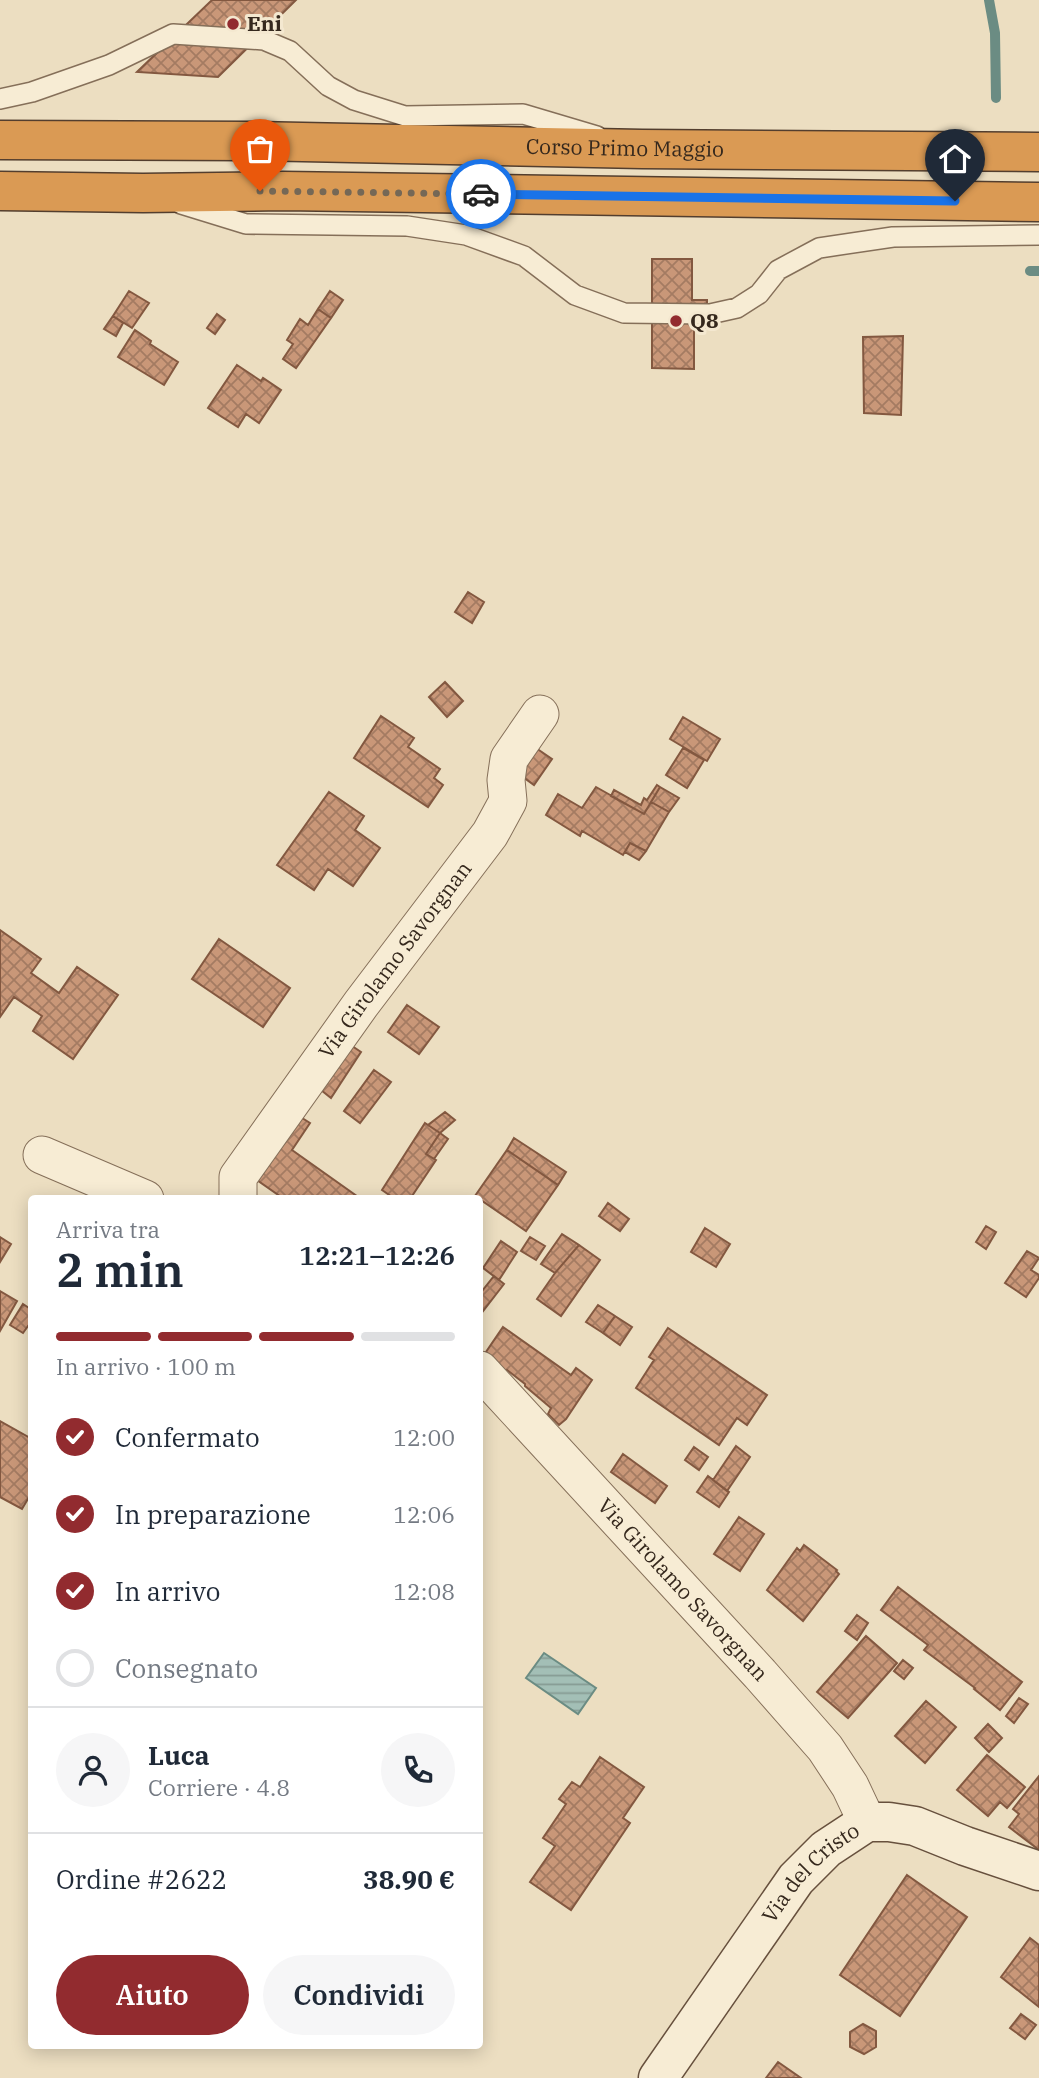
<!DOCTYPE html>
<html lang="it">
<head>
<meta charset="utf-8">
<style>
  :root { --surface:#fff; --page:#f6f6f7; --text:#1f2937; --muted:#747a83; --line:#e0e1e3; --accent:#922b2f }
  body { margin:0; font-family:"IBM Plex Serif",serif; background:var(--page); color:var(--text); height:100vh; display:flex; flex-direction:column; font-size:26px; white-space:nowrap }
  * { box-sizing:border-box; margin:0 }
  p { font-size:23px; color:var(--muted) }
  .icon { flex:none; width:38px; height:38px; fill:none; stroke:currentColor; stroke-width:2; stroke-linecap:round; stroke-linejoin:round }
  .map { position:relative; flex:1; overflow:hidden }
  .side { position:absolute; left:28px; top:1195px; width:455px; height:854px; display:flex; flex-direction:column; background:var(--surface); border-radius:7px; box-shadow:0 4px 18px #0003 }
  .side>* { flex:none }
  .pin { position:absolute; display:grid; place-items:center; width:60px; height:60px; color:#fff; margin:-72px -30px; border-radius:50% 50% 50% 0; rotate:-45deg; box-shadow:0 0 7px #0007 }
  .pin .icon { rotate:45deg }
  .courier { position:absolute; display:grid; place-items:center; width:70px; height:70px; margin:-35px; border:5px solid #1a73e8; border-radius:50%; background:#fff; color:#222; box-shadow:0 2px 9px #0007 }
  .summary em { font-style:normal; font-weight:600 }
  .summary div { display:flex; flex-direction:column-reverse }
  .summary { display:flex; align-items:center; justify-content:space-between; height:119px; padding:0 28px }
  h1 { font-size:46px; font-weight:600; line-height:52px }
  .bar { display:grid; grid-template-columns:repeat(4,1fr); gap:10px 7px; align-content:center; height:84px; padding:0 28px }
  .bar i { height:9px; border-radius:5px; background:var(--line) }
  .bar .on { background:var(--accent) }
  .bar p { grid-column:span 4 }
  .line { display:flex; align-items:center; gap:18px; padding:0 28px; border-top:2px solid var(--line) }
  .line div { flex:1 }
  .round { display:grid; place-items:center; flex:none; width:74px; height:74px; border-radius:37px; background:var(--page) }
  ol { padding:0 28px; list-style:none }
  li { display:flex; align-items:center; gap:21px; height:77px }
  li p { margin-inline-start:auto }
  li .icon { padding:7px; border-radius:50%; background:var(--accent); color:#fff; stroke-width:4 }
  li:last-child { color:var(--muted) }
  li i { width:38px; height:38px; border:4px solid var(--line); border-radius:50% }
  .cta { display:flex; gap:14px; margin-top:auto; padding:14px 28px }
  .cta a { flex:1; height:80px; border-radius:42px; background:var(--accent); color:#fff; font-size:28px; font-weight:600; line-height:80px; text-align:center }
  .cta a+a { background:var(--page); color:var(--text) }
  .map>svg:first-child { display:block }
</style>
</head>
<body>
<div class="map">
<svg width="1039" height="2078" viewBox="0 0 1039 2078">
  <defs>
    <pattern id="water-rules" width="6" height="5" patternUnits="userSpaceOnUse" patternTransform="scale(1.75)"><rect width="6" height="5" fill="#a3bfb6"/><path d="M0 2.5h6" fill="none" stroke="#869b93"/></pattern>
    <pattern id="building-cross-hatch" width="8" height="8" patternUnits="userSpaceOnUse" patternTransform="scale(1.75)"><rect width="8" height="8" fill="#c99778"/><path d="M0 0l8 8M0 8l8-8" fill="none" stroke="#a47b62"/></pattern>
  </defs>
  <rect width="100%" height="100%" fill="#ecdec1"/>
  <path fill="url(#water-rules)" stroke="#6b8c83" stroke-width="2" d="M 544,1653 L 596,1688 L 578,1714 L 526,1678 Z"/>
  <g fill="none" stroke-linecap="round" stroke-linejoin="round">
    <path stroke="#6b8c83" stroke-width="10" d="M 989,0 L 995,33 L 996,98
      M 1030,271 L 1039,271"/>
  </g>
  <path fill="url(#building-cross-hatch)" stroke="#835840" stroke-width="2" d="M 212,0 L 296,0 L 218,77 L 137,72 Z
    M 652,259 L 692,259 L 692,300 L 707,300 L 707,328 L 694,328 L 694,369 L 652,368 Z
    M 129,291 L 149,303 L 132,328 L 113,316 Z
    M 330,291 L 343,300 L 331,318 L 318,309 Z
    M 318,309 L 331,318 L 296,368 L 283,359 L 293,344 L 287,340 L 300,319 L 308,325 Z
    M 217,314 L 225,320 L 215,334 L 207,328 Z
    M 113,316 L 123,323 L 116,336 L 104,329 Z
    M 135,330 L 151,341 L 150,344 L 178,362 L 164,385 L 118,357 Z
    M 903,336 L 901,415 L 864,413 L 863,337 Z
    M 237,365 L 261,381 L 263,378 L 281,390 L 259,423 L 246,414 L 238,427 L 208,408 Z
    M 468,592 L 484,602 L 472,623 L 455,612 Z
    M 445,682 L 463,701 L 447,717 L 429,697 Z
    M 381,716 L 414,738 L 408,747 L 440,769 L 434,778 L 443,785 L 428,807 L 354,758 Z
    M 683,717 L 720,739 L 707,761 L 670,739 Z
    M 533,746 L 552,759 L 534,785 L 516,772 Z
    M 683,748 L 704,760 L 687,788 L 666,775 Z
    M 657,785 L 660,787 L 644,814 L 611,796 L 614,790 L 641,805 L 644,798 L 647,800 Z
    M 596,787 L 644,814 L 651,802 L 669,812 L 646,851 L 630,843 L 623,855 L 582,831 L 580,836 L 546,815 L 558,794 L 582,808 Z
    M 660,787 L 679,798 L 669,812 L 651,802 Z
    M 329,792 L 364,816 L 355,830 L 380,848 L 353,886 L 328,869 L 314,890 L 277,865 Z
    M 630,843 L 646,851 L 639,860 L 625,852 Z
    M 0,930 L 41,959 L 31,973 L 59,993 L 77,967 L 118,995 L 73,1059 L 33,1031 L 42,1016 L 14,997 L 0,1017 Z
    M 219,939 L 290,988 L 263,1027 L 192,979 Z
    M 407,1005 L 439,1027 L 419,1054 L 388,1032 Z
    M 340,1038 L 361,1052 L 331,1098 L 311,1082 Z
    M 374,1070 L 391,1082 L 360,1123 L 344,1111 Z
    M 291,1111 L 310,1123 L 292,1150 L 361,1199 L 284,1199 L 251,1176 Z
    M 445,1112 L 455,1120 L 440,1133 L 428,1125 Z
    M 425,1123 L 440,1133 L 426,1154 L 436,1160 L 410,1199 L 395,1199 L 382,1190 Z
    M 440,1133 L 448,1139 L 434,1159 L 426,1154 Z
    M 514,1138 L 566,1172 L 558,1185 L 507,1150 Z
    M 507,1150 L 558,1185 L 526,1231 L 475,1196 Z
    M 608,1203 L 629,1219 L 620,1231 L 599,1216 Z
    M 986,1226 L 996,1232 L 986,1249 L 976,1242 Z
    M 705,1228 L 730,1244 L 716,1267 L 691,1252 Z
    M 562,1234 L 579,1245 L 555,1273 L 541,1264 Z
    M 0,1237 L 11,1244 L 0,1262 Z
    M 530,1237 L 545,1246 L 536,1260 L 521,1251 Z
    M 501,1241 L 517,1252 L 499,1280 L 483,1268 Z
    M 579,1245 L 600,1260 L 561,1316 L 537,1299 L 555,1273 Z
    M 1027,1251 L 1039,1258 L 1031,1270 L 1039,1275 L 1039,1278 L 1026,1297 L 1005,1283 Z
    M 494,1276 L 504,1284 L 480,1315 L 480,1289 L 482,1291 Z
    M 0,1291 L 17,1301 L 0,1331 Z
    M 23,1304 L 32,1310 L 32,1328 L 28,1326 L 23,1333 L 10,1325 Z
    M 598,1305 L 615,1316 L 603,1333 L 586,1322 Z
    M 615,1316 L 632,1327 L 620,1345 L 603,1333 Z
    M 503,1327 L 571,1375 L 576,1368 L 592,1380 L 566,1419 L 559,1425 L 548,1414 L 551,1408 L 525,1386 L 525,1384 L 507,1370 L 504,1372 L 486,1352 Z
    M 668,1328 L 767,1395 L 747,1425 L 737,1418 L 719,1445 L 636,1388 L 654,1360 L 649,1357 Z
    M 0,1421 L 32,1439 L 32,1492 L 22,1509 L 0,1497 Z
    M 736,1446 L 750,1457 L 727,1491 L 713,1480 Z
    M 694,1447 L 708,1457 L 699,1470 L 685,1460 Z
    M 623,1454 L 667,1486 L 655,1503 L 611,1472 Z
    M 708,1476 L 729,1492 L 719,1507 L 697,1492 Z
    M 739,1517 L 764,1534 L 740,1571 L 714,1554 Z
    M 804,1545 L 837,1570 L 836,1571 L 839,1574 L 803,1621 L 767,1590 L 797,1548 L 800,1551 Z
    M 898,1587 L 1022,1682 L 1000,1710 L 974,1689 L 975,1688 L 924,1650 L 928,1645 L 881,1610 Z
    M 857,1615 L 868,1623 L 857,1640 L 845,1631 Z
    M 866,1636 L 897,1663 L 848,1718 L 817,1692 Z
    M 903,1660 L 913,1668 L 904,1679 L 894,1671 Z
    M 1019,1698 L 1028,1704 L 1014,1723 L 1006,1716 Z
    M 926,1701 L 956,1727 L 925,1763 L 895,1736 Z
    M 988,1724 L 1002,1738 L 989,1752 L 975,1738 Z
    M 987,1755 L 1025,1787 L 1007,1808 L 1000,1802 L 988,1816 L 957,1790 Z
    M 600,1757 L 644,1787 L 623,1818 L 630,1823 L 571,1910 L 530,1882 L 555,1846 L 543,1838 L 566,1804 L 559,1799 L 572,1782 L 580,1787 Z
    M 1039,1776 L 1039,1850 L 1009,1827 L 1019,1814 L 1013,1809 Z
    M 907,1875 L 967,1917 L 900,2016 L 840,1975 Z
    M 1030,1938 L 1039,1945 L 1039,2007 L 1001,1977 Z
    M 1021,2014 L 1036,2025 L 1025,2039 L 1010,2028 Z
    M 863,2024 L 876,2031 L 876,2047 L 864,2054 L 850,2047 L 850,2032 Z
    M 778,2062 L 801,2078 L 766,2078 Z"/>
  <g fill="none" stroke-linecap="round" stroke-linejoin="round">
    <defs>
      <path id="lane" d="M 0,99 L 32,92 L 109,65 L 173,34 L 264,40 L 290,51 L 328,86 L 354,100 L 405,116 L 523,114 L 597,136
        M 181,204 L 246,224 L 407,226 L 466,235 L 524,256 L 575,295 L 624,313 L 710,314 L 737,308 L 759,294 L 778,270 L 819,248 L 893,237 L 1039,235"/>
      <g id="street">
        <path d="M 42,1155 L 145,1199"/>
        <path id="s1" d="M 238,1199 L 238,1177 L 361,1004 L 490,834 L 508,801 L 506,780 L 509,759 L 540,714"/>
        <path id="s2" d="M 480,1370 L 760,1674 L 825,1748 L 850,1786 L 867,1822"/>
      </g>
      <g id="secondary">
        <path id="s3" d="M 658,2078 L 796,1879 L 826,1849 L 867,1822 L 889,1822 L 915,1826 L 965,1846 L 1039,1871"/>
      </g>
      <g id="highway">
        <path id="s4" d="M 0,140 L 250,141 L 642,149 L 1039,152"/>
        <path d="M 0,191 L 143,193 L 283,191 L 1039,202"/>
      </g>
    </defs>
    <use href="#lane" stroke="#856f59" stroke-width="22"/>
    <use href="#street" stroke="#856f59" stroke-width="39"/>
    <use href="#secondary" stroke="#67503d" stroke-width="41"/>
    <use href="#highway" stroke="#533e2e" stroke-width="41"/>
    <use href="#lane" stroke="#f7ecd4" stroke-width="19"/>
    <use href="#street" stroke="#f7ecd4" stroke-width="37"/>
    <use href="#secondary" stroke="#f7ecd4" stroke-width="38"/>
    <use href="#highway" stroke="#da9a54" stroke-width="38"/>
  </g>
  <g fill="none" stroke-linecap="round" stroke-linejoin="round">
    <path stroke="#756856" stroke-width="7" stroke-dasharray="0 12.6" d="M 260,191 L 481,194"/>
    <path stroke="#1a73e8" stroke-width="9" d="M 481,194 L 955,201"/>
  </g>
  <g fill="#922b2f" stroke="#f4e8d0" stroke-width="2.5">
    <circle cx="233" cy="24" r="7"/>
    <circle cx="676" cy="321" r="7"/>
  </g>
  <g text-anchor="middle" stroke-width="6" stroke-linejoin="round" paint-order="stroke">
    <g font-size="21" font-weight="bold" fill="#35281d" stroke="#f4e8d0" text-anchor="start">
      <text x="247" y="31">Eni</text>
      <text x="690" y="328">Q8</text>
    </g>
    <g font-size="21" fill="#35281d" stroke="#f4e8d0">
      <text dy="7" stroke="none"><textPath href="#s4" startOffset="625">Corso Primo Maggio</textPath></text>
      <text dy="7" stroke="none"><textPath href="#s1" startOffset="290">Via Girolamo Savorgnan</textPath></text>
      <text dy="7" stroke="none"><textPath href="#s2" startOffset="299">Via Girolamo Savorgnan</textPath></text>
      <text dy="7" stroke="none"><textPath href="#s3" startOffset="257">Via del Cristo</textPath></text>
    </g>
  </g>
</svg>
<div class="pin" style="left:260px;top:191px;background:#ea580c"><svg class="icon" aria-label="bag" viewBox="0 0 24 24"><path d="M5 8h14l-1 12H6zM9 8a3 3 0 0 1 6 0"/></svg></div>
<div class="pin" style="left:955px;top:201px;background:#1f2937"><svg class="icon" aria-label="home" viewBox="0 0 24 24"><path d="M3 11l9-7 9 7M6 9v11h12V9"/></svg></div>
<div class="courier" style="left:481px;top:194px"><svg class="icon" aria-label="car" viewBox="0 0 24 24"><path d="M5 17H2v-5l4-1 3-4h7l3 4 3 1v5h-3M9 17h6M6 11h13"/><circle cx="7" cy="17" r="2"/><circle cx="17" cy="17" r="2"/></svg></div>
<section class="side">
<div class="summary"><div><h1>2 min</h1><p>Arriva tra</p></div><em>12:21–12:26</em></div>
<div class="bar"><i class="on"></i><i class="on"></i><i class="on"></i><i></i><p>In arrivo · 100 m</p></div>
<ol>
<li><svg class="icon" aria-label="check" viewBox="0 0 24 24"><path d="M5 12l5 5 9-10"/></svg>Confermato<p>12:00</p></li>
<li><svg class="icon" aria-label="check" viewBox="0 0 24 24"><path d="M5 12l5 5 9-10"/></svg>In preparazione<p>12:06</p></li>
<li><svg class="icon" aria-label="check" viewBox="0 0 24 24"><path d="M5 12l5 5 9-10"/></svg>In arrivo<p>12:08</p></li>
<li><i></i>Consegnato</li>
</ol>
<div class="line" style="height:126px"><a class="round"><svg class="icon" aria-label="person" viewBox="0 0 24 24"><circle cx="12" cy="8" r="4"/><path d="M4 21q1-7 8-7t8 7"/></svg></a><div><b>Luca</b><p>Corriere · 4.8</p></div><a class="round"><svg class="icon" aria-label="phone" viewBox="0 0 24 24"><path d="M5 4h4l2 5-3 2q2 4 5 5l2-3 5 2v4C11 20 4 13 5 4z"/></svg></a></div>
<div class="line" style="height:91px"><div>Ordine #2622</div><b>38.90 €</b></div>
<div class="cta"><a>Aiuto</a><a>Condividi</a></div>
</section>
</div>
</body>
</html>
